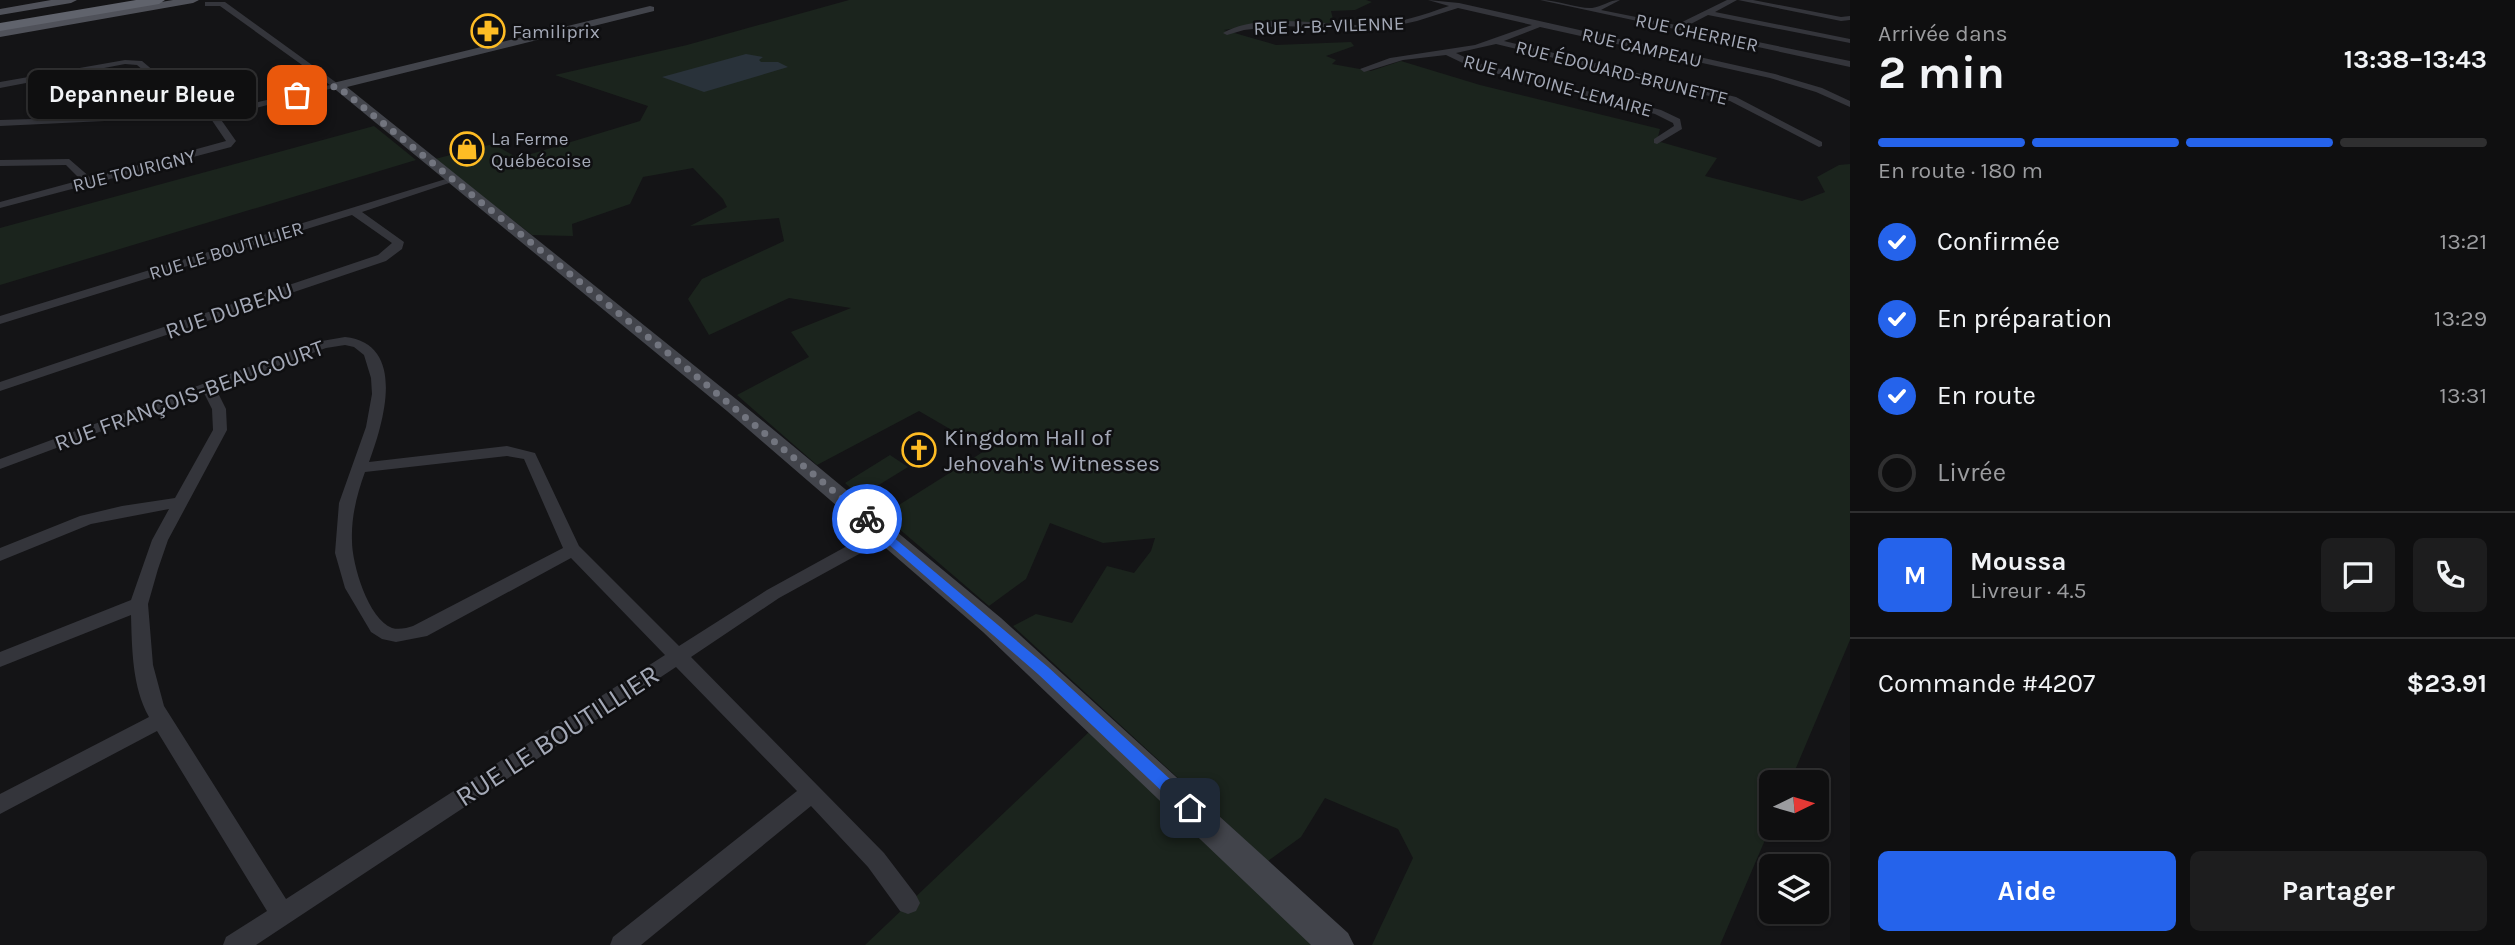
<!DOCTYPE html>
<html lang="fr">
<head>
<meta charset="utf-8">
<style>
  :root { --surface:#0f0f10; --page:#1d1d1e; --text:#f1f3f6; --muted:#9b9c9f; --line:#2f2f30; --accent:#2563eb }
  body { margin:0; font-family:Karla,sans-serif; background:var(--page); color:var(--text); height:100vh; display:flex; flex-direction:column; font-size:26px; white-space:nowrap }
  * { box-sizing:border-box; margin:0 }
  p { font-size:23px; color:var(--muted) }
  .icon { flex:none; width:38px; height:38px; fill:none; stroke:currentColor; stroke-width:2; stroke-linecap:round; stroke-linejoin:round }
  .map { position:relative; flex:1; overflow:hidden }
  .drawer { display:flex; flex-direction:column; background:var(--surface); width:665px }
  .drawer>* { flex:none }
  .needle { width:46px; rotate:85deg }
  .tools { position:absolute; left:1759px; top:770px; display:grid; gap:14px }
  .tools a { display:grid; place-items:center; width:70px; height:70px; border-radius:10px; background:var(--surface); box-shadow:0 2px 5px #0004,0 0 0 2px var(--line); font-size:35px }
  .pin { position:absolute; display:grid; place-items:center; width:60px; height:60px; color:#fff; margin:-30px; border-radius:14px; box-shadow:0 4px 10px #0006 }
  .courier { position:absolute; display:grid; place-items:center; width:70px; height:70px; margin:-35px; border:5px solid #2563eb; border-radius:50%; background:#fff; color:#222; box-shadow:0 2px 9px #0007 }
  .bubble { position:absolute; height:49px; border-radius:10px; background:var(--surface); box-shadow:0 2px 5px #0004,0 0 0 2px var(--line); font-size:23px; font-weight:700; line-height:49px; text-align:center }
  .head em { font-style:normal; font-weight:700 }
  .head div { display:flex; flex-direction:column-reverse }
  .head { display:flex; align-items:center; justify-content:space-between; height:119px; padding:0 28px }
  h1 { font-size:46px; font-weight:700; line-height:52px }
  .bar { display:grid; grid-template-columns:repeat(4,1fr); gap:10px 7px; align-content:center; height:84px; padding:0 28px }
  .bar i { height:9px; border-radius:5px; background:var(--line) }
  .bar .current { background:var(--accent) }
  .bar p { grid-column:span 4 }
  .line { display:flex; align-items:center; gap:18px; padding:0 28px; border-top:2px solid var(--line) }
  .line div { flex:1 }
  .round { display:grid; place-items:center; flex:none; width:74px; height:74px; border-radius:10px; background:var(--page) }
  ol { padding:0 28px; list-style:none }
  li { display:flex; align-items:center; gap:21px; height:77px }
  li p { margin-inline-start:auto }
  li .icon { padding:7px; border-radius:50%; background:var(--accent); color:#fff; stroke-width:4 }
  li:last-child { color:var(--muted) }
  li i { width:38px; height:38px; border:4px solid var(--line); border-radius:50% }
  .button { display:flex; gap:14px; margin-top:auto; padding:14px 28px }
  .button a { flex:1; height:80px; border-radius:10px; background:var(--accent); color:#fff; font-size:28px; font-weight:700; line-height:80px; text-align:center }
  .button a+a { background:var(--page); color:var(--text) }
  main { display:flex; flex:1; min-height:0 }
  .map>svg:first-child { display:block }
</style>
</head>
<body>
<main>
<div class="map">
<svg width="1850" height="945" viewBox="0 0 1850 945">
  <rect width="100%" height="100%" fill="#141416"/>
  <path fill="#1b241d" d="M 849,0 L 1366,0 L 1372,2 L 1355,10 L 1331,11 L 1334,23 L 1264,24 L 1224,30 L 1276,45 L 1351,42 L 1354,46 L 1326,56 L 1336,60 L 1332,64 L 1371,71 L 1401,61 L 1480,85 L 1660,129 L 1657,141 L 1717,158 L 1705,176 L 1802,201 L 1825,192 L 1817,177 L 1839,165 L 1850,164 L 1850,640 L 1790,782 L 1771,782 L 1771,826 L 1720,945 L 1372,945 L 1413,858 L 1398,829 L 1325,798 L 1301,837 L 1268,861 L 1013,626 L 1036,614 L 1072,623 L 1107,566 L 1134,573 L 1151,551 L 1155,538 L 1103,543 L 1050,523 L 1026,579 L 989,606 L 883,515 L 986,450 L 919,411 L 817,465 L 737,395 L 809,357 L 791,332 L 851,308 L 789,298 L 709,335 L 688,299 L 702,279 L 784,241 L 779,218 L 690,226 L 727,207 L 723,199 L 693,168 L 643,177 L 630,204 L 572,224 L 573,236 L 532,235 L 435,159 L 493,144 L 518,158 L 640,121 L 648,106 L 555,75 L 687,45 Z
    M 374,126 L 416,160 L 0,285 L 0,228 Z
    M 890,455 L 908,467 L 869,491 L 869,500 L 866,502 L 845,483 Z
    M 1090,731 L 1313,945 L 865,945 Z"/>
  <path fill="#29323a" d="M 746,54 L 763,57 L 759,60 L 761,62 L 778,62 L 788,67 L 704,92 L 662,77 Z"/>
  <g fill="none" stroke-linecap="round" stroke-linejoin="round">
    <path fill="#34353b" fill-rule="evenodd" d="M 1428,0 L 1459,3 L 1775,74 L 1822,88 L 1850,101 L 1850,107 L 1816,92 L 1770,78 L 1540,27 L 1504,41 L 1736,97 L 1822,142 L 1822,146 L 1819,147 L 1730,101 L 1496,44 L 1456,53 L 1477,63 L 1661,110 L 1680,119 L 1682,129 L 1657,144 L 1654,143 L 1654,139 L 1674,126 L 1673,123 L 1655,114 L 1471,67 L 1446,55 L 1403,60 L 1364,72 L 1360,69 L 1390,58 L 1475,45 L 1532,25 L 1458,8 L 1417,21 L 1381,29 L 1279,26 L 1244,30 L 1227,35 L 1223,33 C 1261,11 1327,26 1369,25 C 1397,24 1423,15 1449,6 Z
      M 1540,0 C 1557,0 1579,9 1592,8 C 1602,7 1609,0 1620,0 L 1601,10 L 1676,25 L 1727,0 L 1737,0 L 1715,12 L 1850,39 L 1850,43 L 1708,15 L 1685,27 L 1850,61 L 1850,67 Z
      M 1738,0 L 1753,0 L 1841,17 L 1850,16 L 1850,20 L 1841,21 Z
      M 205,2 L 225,2 L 341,86 L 248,110 L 217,114 L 236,141 L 231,147 L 0,208 L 0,202 L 81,180 L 66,165 L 0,166 L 0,160 L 69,159 L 91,178 L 226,141 L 209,116 L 0,126 L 0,120 L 33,119 L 70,96 L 144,81 L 151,77 L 137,65 L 125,64 L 0,88 L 0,82 L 125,60 L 142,61 L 161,77 L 150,85 L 76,100 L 47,118 L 194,112 L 197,112 L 199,103 L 234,95 L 245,105 L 330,85 L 220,6 L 205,6 ZM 232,101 L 236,106 L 205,109 L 206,107 Z
      M 449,178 L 458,180 L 362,212 L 404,242 L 402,249 L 386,261 L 0,391 L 0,382 L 378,255 L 392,243 L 352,215 L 0,324 L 0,316 Z
      M 345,337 C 408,344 383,424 369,462 L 507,446 L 535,453 L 579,546 L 679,646 L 767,590 L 878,529 L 890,529 L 892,533 L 890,537 L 779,598 L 691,657 L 884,853 L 916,895 L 920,903 L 916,911 L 908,914 L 900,911 L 868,867 L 811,806 L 641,945 L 610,945 L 613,937 L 797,791 L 676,667 L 256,945 L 223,945 L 226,937 L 267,911 L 157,731 L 0,814 L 0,794 L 149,717 C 132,687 132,648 131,615 L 0,667 L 0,652 L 131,600 L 152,540 L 169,509 L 91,524 L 0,561 L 0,548 L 80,516 L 122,506 L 175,498 L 213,430 L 212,409 L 204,393 L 0,469 L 0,459 L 316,342 ZM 345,345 L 354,347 L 364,355 L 371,378 L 372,394 L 366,427 L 339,503 L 335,553 L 345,588 L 371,632 L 382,639 L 396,642 L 427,636 L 571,558 L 665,655 L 286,899 L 164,706 L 153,665 L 148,604 L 158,569 L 168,540 L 227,430 L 226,409 L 216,389 L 326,348 ZM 507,456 L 524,459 L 563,548 L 413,626 C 407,628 399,630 392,628 C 368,619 352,564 352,541 C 351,517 357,494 365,472 Z"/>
    <path fill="#42444b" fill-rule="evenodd" d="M 650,6 L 654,7 L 654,11 L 347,87 L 741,403 L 1001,618 L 1348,933 L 1354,945 L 1311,945 L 983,632 L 727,411 L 331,86 L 333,83 Z"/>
    <path fill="#50525a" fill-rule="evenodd" d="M 51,0 L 77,0 L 71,3 L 0,15 L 0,9 Z
      M 173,0 L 199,0 L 193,3 L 0,37 L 0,29 Z"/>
    <path fill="#60636c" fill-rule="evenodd" d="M 136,0 L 165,0 L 159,4 L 0,31 L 0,23 Z"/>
  </g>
  <path fill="#2563eb" d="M 867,515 L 1048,667 L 1196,803 L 1198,808 L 1196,813 L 1185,813 L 1038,674 L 863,522 L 863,516 Z"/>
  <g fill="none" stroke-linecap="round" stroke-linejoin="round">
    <path stroke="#72757f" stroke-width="7" stroke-dasharray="0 12.6" d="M 297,95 L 337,86 L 684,366 L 867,519"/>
  </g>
  <defs>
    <symbol id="pharmacy-ring" viewBox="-11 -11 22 22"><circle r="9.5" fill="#0f0f11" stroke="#febc24" stroke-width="1.5"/><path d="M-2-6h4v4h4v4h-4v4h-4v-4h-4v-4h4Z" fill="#febc24"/></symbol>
    <symbol id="shop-ring" viewBox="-11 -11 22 22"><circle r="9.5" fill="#0f0f11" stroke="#febc24" stroke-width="1.5"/><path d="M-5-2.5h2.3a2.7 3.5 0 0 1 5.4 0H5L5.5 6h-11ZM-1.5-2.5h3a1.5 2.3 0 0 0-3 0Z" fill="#febc24"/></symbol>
    <symbol id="church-ring" viewBox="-11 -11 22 22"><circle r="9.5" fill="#0f0f11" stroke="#febc24" stroke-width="1.5"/><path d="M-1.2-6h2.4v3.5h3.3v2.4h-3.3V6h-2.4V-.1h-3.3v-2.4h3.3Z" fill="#febc24"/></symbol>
  </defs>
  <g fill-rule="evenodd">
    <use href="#pharmacy-ring" x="469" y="12" width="38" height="38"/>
    <use href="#shop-ring" x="448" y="130" width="38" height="38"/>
    <use href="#church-ring" x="900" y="431" width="38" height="38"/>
  </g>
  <g text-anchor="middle" stroke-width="5" stroke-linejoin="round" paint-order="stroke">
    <g font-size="19" fill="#a4a9b7" stroke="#0f0f11">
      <text transform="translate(1329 25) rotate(-2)" y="7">RUE J.-B.-VILENNE</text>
      <text transform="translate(1697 32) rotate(12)" y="7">RUE CHERRIER</text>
      <text transform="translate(1642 47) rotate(13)" y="7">RUE CAMPEAU</text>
      <text transform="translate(1622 72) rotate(14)" y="7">RUE ÉDOUARD-BRUNETTE</text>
      <text transform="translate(1558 85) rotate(15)" y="7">RUE ANTOINE-LEMAIRE</text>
      <text transform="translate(134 170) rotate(-14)" y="7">RUE TOURIGNY</text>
      <text transform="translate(226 250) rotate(-17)" y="7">RUE LE BOUTILLIER</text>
    </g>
    <g font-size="19" fill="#a4a9b7" stroke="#0f0f11" text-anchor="start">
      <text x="512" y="38">Familiprix</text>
      <text x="491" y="145">La Ferme<tspan x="491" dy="22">Québécoise</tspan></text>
    </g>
    <g font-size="23" fill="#a4a9b7" stroke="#0f0f11">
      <text transform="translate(229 310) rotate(-19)" y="8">RUE DUBEAU</text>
      <text transform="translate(189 395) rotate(-20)" y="8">RUE FRANÇOIS-BEAUCOURT</text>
    </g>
    <g font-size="23" fill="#a4a9b7" stroke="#0f0f11" text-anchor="start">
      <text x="944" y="445">Kingdom Hall of<tspan x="944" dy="26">Jehovah's Witnesses</tspan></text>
    </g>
    <g font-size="28" fill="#a4a9b7" stroke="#0f0f11">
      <text transform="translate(557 735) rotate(-33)" y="10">RUE LE BOUTILLIER</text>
    </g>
  </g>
</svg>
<div class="tools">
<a><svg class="needle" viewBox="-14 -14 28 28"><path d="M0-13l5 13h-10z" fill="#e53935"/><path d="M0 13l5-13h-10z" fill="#9b9c9f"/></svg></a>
<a><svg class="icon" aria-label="layers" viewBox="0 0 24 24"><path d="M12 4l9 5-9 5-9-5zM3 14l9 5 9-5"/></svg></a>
</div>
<div class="pin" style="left:297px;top:95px;background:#ea580c"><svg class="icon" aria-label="bag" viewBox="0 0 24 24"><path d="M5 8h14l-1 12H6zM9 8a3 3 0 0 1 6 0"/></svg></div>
<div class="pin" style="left:1190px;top:808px;background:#1f2937"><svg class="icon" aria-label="home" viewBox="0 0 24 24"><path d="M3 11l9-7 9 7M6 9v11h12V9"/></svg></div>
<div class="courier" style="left:867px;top:519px"><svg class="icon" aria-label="bike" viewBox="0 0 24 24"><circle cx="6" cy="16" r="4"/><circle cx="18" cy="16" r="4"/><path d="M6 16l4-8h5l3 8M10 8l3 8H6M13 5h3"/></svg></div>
<div class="bubble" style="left:28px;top:70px;width:228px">Depanneur Bleue</div>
</div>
<section class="drawer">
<div class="head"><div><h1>2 min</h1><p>Arrivée dans</p></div><em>13:38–13:43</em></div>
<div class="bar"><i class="current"></i><i class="current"></i><i class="current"></i><i></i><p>En route · 180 m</p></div>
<ol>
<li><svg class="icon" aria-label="check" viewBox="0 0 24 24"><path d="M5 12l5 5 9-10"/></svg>Confirmée<p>13:21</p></li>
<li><svg class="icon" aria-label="check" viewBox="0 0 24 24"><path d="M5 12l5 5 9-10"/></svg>En préparation<p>13:29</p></li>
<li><svg class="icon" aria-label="check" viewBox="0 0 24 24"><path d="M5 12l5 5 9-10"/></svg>En route<p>13:31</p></li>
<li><i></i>Livrée</li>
</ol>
<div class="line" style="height:126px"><b class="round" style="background:var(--accent);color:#fff">M</b><div><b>Moussa</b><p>Livreur · 4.5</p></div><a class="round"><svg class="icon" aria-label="chat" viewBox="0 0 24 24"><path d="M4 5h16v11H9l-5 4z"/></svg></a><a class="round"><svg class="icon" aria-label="phone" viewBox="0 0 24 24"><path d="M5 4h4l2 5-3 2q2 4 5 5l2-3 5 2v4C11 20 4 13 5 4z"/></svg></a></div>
<div class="line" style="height:91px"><div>Commande #4207</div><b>$23.91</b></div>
<div class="button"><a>Aide</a><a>Partager</a></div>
</section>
</main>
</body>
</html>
